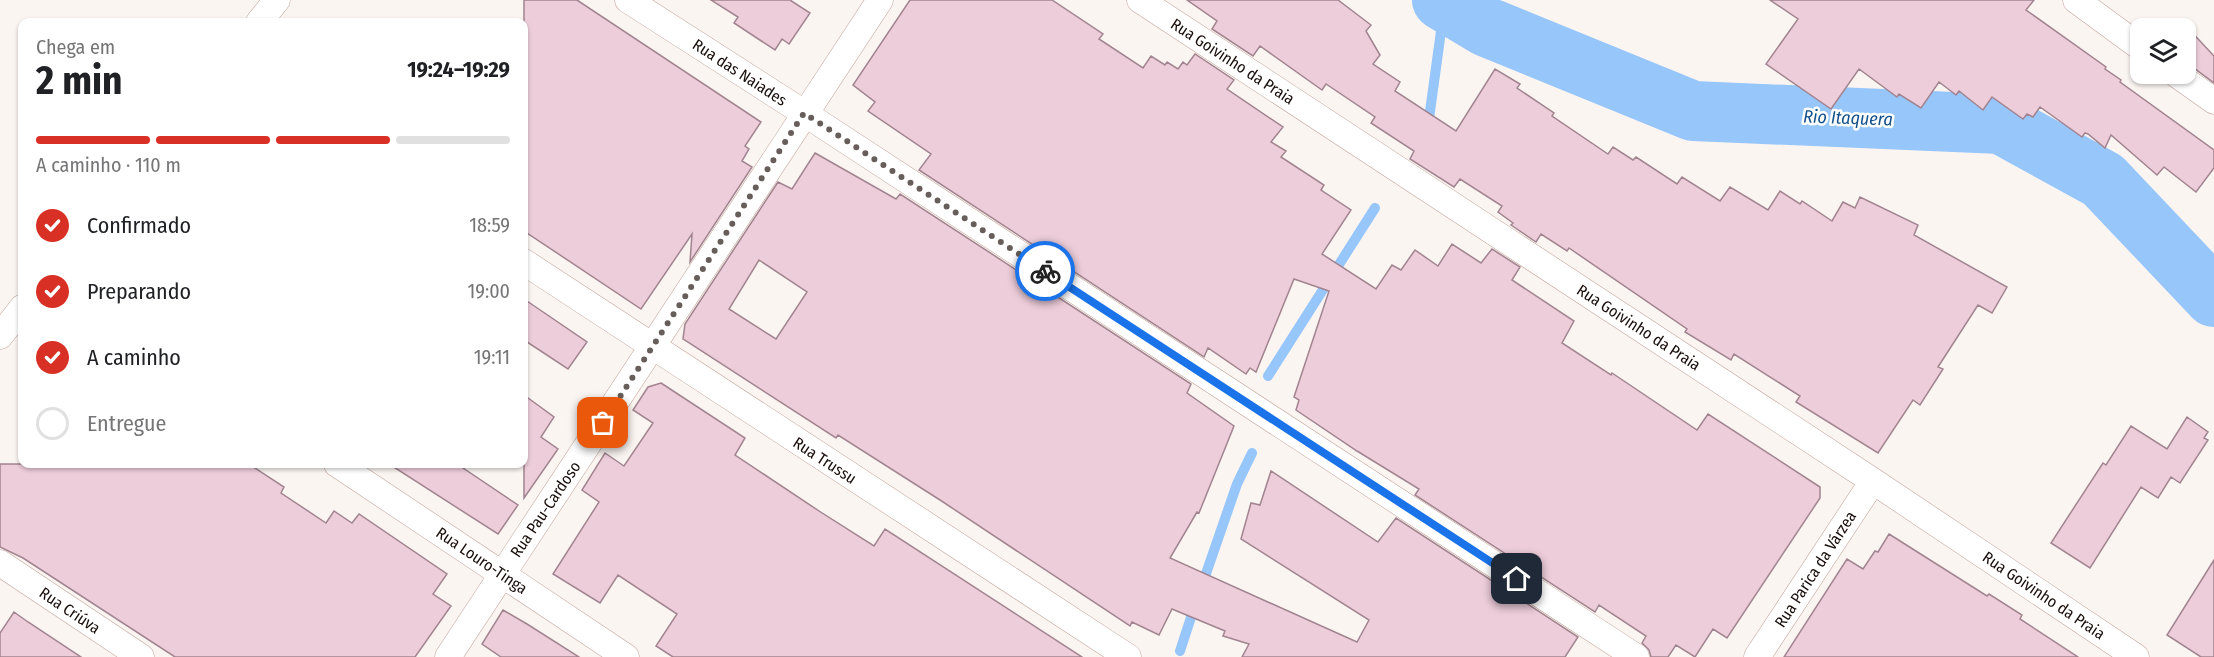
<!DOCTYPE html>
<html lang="pt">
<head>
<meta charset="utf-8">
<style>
  :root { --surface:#fff; --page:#f2f2f2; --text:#202124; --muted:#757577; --line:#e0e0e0; --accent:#d93025 }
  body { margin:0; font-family:"Fira Sans Condensed",sans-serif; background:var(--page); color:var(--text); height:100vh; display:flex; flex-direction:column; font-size:22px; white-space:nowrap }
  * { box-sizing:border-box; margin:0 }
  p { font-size:20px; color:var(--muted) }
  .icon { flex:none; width:33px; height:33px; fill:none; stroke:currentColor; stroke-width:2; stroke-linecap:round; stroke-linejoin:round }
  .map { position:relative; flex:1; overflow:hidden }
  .drawer { position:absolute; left:18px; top:18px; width:510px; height:450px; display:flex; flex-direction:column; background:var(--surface); border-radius:12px; box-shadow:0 2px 4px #0004 }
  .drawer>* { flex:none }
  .buttons { position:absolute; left:2130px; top:18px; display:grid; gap:12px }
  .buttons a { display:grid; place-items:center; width:66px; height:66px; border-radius:12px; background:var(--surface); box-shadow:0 2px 4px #0004; font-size:30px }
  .pin { position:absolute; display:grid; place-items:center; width:51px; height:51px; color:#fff; margin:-26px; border-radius:12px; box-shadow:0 3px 9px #0006 }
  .courier { position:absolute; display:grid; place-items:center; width:60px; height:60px; margin:-30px; border:4px solid #1a73e8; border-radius:50%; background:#fff; color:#222; box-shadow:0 2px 8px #0007 }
  .head em { font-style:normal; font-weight:700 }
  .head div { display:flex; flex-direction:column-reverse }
  .head { display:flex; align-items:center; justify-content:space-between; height:102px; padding:0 18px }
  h1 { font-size:39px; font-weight:700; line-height:45px }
  .bar { display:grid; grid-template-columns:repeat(4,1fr); gap:9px 6px; align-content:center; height:72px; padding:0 18px }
  .bar i { height:8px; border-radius:4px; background:var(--line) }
  .bar .active { background:var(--accent) }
  .bar p { grid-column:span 4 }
  ol { padding:0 18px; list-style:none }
  li { display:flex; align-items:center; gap:18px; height:66px }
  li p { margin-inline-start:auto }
  li .icon { padding:6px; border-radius:50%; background:var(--accent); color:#fff; stroke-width:4 }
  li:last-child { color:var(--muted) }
  li i { width:33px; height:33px; border:3px solid var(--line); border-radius:50% }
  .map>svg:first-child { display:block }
</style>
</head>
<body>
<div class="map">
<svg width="2214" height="657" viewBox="0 0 2214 657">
  <rect width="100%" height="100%" fill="#fbf5f2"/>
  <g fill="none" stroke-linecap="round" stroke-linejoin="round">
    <path stroke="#97c6fb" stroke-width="10" d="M 1428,126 L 1445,2
      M 1268,376 L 1375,208
      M 1201,588 L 1237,484 L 1252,453
      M 1180,651 L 1195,605"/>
    <path stroke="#97c6fb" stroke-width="60" d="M 1442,0 L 1487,27 L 1693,111 L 2001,124 L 2103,180 L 2214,297"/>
  </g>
  <path fill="#edcdda" stroke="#a18490" stroke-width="1.5" fill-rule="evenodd" d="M 524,0 L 577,0 L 761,122 L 745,146 L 749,149 L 742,161 L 752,167 L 690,262 L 692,234 L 641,309 L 524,231 Z
    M 711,0 L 790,0 L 810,13 L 789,44 L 782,39 L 775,50 L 734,23 L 738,17 Z
    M 910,0 L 1052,0 L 1103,34 L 1099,39 L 1143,68 L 1151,56 L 1165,65 L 1167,62 L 1178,69 L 1183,62 L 1187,65 L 1195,54 L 1234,80 L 1227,89 L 1283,127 L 1271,142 L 1286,151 L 1281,157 L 1324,185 L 1321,190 L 1351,210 L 1322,254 L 1376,289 L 1392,265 L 1401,270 L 1415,250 L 1438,266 L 1452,244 L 1481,263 L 1492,249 L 1520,267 L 1512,280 L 1574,321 L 1562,343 L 1611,375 L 1612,373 L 1697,430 L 1708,414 L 1820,487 L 1820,498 L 1727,638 L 1713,629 L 1695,657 L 1676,645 L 1668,657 L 1651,657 L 1649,650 L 1642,643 L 1646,636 L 1599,605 L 1595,612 L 1415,495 L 1419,489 L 1357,451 L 1296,410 L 1299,400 L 1294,397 L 1329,291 L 1294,279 L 1256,372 L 1250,368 L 1246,374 L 1208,348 L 1204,357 L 919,170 L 931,154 L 868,111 L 875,102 L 853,85 Z
    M 1187,0 L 1338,0 L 1371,25 L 1366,31 L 1380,55 L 1373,64 L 1400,82 L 1395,91 L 1456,131 L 1495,69 L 1520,84 L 1517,88 L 1554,113 L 1552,116 L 1608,154 L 1613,147 L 1633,160 L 1636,157 L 1677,184 L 1682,177 L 1720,201 L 1730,187 L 1768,210 L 1780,191 L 1800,204 L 1802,201 L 1832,221 L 1843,202 L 1855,208 L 1860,197 L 1918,225 L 1914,235 L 2007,287 L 1992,313 L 1978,305 L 1938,367 L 1943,369 L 1920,405 L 1913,400 L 1878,453 L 1796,402 L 1800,396 L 1734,354 L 1731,360 L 1685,332 L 1687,329 L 1569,248 L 1567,251 L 1541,234 L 1536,242 L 1511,225 L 1513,223 L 1498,212 L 1502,206 L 1460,179 L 1454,187 L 1410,159 L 1414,151 L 1371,123 L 1375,117 L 1326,84 L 1322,90 L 1260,46 L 1253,56 L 1212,29 L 1217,21 Z
    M 1770,0 L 2034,0 L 2026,10 L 2106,67 L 2105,69 L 2121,80 L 2120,82 L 2214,150 L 2214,168 L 2196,192 L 2164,167 L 2157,175 L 2111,135 L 2105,148 L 2088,134 L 2085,133 L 2082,137 L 2040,107 L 2033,117 L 2027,114 L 2023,119 L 1992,97 L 1983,110 L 1959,91 L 1956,95 L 1939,82 L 1921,108 L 1899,94 L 1897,97 L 1859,69 L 1831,109 L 1766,64 L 1798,19 Z
    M 2186,26 L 2214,56 L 2214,83 L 2186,62 Z
    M 815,153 L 896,199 L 900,194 L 1191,384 L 1187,393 L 1234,426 L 1199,513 L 1197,512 L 1170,558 L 1357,642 L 1369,620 L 1241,539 L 1251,503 L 1260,505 L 1271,471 L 1378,542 L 1396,518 L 1578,637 L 1565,657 L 1242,657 L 1249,644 L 1223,636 L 1225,631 L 1172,609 L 1159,635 L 1132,622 L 1130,626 L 940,500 L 838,435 L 836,438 L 683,339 L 685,324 L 778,182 L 792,189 ZM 759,260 L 807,292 L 776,339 L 729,309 Z
    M 524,299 L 587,342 L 568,369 L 524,340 Z
    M 661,383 L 745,438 L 735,455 L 819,511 L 874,546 L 885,529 L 1082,657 L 673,657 L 656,646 L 677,614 L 618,575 L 600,603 L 553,574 L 599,502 L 582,490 L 605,453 L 624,466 L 653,423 L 633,410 L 648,387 Z
    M 524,395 L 554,417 L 541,437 L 558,449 L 524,498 Z
    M 2187,417 L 2208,432 L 2204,438 L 2208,440 L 2180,483 L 2171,477 L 2158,498 L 2141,487 L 2090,568 L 2051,543 L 2103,463 L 2106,465 L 2131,426 L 2167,449 Z
    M 0,464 L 249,464 L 284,487 L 281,493 L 326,523 L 334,511 L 352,523 L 359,514 L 447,574 L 433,594 L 451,606 L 415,657 L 175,657 L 23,558 L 0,547 Z
    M 389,464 L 457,464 L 518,505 L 498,534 Z
    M 1889,534 L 1987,596 L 1989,594 L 2022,615 L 2020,619 L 2078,657 L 1784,657 L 1847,559 L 1863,569 L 1875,551 L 1878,552 Z
    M 2214,560 L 2214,657 L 2201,657 L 2167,635 Z
    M 503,610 L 527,624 L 579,657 L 501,657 L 482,644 Z
    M 14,612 L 28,622 L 81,657 L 0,657 L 0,633 Z"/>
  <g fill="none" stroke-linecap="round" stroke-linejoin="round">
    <defs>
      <path id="minor" d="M 628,0 L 804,113 L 1636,657
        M 1140,0 L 1873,481 L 2136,657
        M 2076,0 L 2140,47
        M 259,22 L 277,0
        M 2176,74 L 2214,101
        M 524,262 L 1128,657
        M 0,336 L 22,308
        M 337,464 L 626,657
        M 0,563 L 141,657
        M 448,657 L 880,0
        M 1757,657 L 1873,481"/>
    </defs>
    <use href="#minor" stroke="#c1a297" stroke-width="27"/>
    <use href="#minor" stroke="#fff" stroke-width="26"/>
  </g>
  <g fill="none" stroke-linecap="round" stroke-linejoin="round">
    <path stroke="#675e5b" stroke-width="6" stroke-dasharray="0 10.8" d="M 603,423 L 804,113 L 1045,271"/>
    <path stroke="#1a73e8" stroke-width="8" d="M 1045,271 L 1517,579"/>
  </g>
  <g text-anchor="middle" stroke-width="5" stroke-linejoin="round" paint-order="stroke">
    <g font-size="16" fill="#180d0a" stroke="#fff">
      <text transform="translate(1233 61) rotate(33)" y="6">Rua Goivinho da Praia</text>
      <text transform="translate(740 72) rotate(33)" y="6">Rua das Naiades</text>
      <text transform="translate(1639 327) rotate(33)" y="6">Rua Goivinho da Praia</text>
      <text transform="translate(825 460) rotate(33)" y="6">Rua Trussu</text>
      <text transform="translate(545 509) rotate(-56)" y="6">Rua Pau-Cardoso</text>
      <text transform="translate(482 560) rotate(34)" y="6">Rua Louro-Tinga</text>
      <text transform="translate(1815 569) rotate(-57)" y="6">Rua Parica da Várzea</text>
      <text transform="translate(2044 595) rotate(34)" y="6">Rua Goivinho da Praia</text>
      <text transform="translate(70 610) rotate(34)" y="6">Rua Criúva</text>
    </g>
    <g font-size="18" font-style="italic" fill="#13518c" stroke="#fff">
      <text transform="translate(1848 118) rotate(2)" y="6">Rio Itaquera</text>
    </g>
  </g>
</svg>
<div class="buttons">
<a><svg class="icon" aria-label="layers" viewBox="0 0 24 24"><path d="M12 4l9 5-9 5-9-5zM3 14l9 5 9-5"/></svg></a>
</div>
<div class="pin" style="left:603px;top:423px;background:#ea580c"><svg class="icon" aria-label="bag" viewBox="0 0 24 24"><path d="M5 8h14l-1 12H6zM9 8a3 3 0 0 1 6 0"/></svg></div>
<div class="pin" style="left:1517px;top:579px;background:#1f2937"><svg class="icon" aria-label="home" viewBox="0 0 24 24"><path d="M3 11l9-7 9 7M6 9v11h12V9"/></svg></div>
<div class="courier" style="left:1045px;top:271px"><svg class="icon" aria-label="bike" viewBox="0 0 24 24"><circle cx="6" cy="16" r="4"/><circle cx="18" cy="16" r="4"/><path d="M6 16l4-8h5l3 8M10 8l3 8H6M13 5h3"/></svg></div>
<section class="drawer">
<div class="head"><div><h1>2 min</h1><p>Chega em</p></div><em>19:24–19:29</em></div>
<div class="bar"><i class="active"></i><i class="active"></i><i class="active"></i><i></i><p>A caminho · 110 m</p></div>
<ol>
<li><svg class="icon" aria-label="check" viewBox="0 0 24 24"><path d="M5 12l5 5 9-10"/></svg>Confirmado<p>18:59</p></li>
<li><svg class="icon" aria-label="check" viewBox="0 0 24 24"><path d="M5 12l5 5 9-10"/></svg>Preparando<p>19:00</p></li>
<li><svg class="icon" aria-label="check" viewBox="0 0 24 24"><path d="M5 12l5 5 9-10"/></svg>A caminho<p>19:11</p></li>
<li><i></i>Entregue</li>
</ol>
</section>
</div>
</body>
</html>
